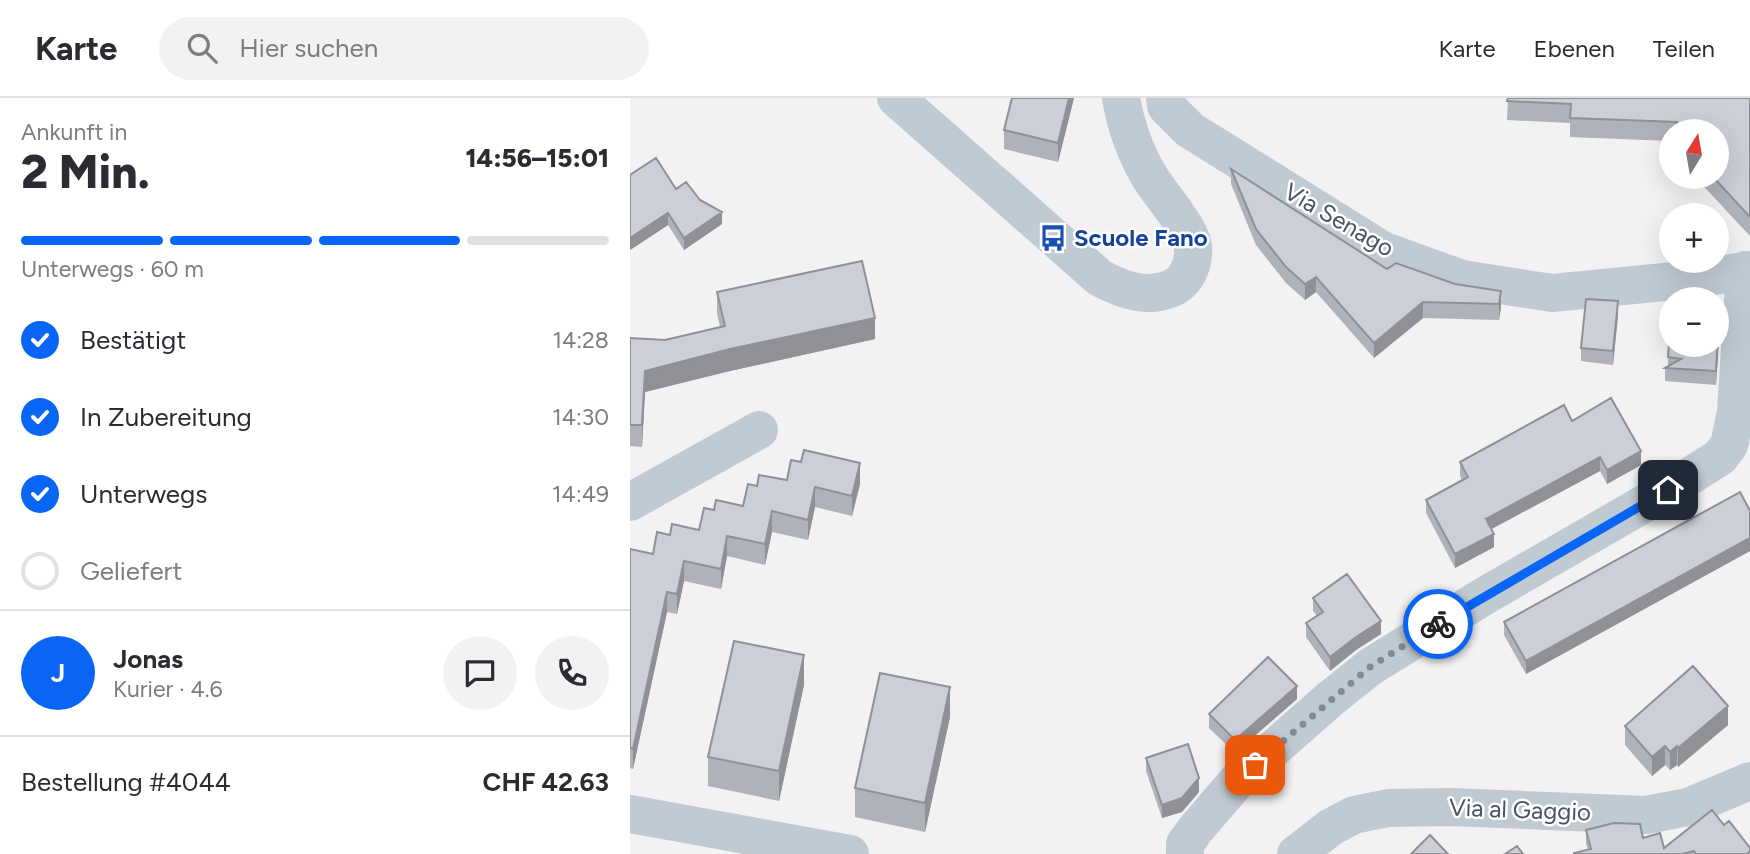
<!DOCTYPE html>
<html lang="de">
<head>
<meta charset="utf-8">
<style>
  :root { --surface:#fff; --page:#f2f2f3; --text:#2b2b33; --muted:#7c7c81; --line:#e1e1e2; --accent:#0965f5 }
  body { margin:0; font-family:Figtree,sans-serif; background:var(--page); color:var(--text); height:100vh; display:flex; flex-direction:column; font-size:26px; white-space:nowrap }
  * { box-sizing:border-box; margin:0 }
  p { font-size:23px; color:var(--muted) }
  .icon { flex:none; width:38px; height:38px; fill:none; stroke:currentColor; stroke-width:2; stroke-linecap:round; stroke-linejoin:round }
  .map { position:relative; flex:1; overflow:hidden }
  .drawer { display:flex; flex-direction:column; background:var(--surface); width:630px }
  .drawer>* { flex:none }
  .needle { width:46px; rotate:11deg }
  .controls { position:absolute; left:1029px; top:21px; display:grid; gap:14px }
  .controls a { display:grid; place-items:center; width:70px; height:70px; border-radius:50%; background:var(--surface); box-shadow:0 7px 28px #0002; font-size:35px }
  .pin { position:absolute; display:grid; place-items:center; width:60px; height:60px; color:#fff; margin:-30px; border-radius:14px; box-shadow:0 4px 10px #0006 }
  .courier { position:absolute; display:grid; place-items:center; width:70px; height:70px; margin:-35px; border:5px solid #0965f5; border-radius:50%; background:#fff; color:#222; box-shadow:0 2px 9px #0007 }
  .headline em { font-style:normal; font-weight:800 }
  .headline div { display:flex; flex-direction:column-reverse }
  .headline { display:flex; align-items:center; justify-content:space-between; height:119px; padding:0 21px }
  h1 { font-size:46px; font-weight:800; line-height:52px }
  .bar { display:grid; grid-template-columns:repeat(4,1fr); gap:10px 7px; align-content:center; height:84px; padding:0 21px }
  .bar i { height:9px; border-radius:5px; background:var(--line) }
  .bar .selected { background:var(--accent) }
  .bar p { grid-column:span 4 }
  .line { display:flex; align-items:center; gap:18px; padding:0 21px; border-top:2px solid var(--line) }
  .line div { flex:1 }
  .round { display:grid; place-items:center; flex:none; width:74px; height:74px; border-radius:37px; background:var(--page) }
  ol { padding:0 21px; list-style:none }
  li { display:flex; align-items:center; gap:21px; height:77px }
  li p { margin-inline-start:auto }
  li .icon { padding:7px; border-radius:50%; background:var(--accent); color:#fff; stroke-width:4 }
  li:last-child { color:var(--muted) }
  li i { width:38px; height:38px; border:4px solid var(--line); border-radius:50% }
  header { display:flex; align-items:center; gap:42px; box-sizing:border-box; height:98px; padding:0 35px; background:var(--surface); border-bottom:2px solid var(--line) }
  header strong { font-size:33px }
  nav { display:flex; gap:38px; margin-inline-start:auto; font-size:24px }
  .search { width:490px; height:63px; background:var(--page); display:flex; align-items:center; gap:18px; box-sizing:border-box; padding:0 24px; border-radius:38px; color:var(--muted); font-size:26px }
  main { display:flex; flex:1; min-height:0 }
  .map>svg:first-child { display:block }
</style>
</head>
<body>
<header>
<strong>Karte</strong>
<div class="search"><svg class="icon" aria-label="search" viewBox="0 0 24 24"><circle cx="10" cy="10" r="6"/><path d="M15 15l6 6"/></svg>Hier suchen</div>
<nav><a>Karte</a><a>Ebenen</a><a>Teilen</a></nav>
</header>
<main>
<section class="drawer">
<div class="headline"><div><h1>2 Min.</h1><p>Ankunft in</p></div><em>14:56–15:01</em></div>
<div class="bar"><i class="selected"></i><i class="selected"></i><i class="selected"></i><i></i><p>Unterwegs · 60 m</p></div>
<ol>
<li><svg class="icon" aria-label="check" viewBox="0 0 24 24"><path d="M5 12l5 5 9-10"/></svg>Bestätigt<p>14:28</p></li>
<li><svg class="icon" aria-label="check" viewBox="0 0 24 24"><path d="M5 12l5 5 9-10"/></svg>In Zubereitung<p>14:30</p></li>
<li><svg class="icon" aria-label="check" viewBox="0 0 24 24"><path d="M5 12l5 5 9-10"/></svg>Unterwegs<p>14:49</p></li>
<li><i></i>Geliefert</li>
</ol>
<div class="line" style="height:126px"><b class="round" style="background:var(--accent);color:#fff">J</b><div><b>Jonas</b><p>Kurier · 4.6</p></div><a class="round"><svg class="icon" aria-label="chat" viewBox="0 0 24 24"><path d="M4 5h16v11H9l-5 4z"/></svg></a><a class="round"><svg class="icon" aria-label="phone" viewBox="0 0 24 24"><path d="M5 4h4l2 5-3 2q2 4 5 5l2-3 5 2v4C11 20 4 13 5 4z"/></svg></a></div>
<div class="line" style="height:91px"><div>Bestellung #4044</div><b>CHF 42.63</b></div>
</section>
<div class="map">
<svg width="1120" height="756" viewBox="0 0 1120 756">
  <rect width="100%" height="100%" fill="#f3f1f1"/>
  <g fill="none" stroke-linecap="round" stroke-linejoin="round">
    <path stroke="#c0cad3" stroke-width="38" d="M 266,0 L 470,180 C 493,192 517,201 542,190 C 560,182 568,156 560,139 C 550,116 530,97 518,76 C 505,54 495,25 491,0
      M 535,0 L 536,8 L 560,32 L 754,153 L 832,181 L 922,195 L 1065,181 L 1120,172
      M 0,404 L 129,332
      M 0,716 L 220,756
      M 555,756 L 555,746 L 565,732 L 607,683 L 700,601 L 740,569 L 851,500 L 1038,392 L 1090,359 L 1099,347 L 1106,314 L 1115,172
      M 666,756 L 701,729 L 724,717 L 758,710 L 821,709 L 1016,717 L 1058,709 L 1120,683"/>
  </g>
  <path fill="#afb2b9" d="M 444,0 L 428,64 L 374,51 L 374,32 Z
    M 878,0 L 1120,0 L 1120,138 L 1065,79 L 1087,79 L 1087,33 L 1041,33 L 1041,43 L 940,39 L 940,25 L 877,22 Z
    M 601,71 L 757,171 L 825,186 L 871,193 L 871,209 L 869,222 L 793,220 L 744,260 L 686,194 L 675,202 L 656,185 L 626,147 L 601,86 Z
    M 0,77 L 46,91 L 70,102 L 92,126 L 54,152 L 38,127 L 0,152 Z
    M 87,194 L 245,241 L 100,273 L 15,294 L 12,349 L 0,348 L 0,240 L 35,242 L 90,229 L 87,215 Z
    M 988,217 L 983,267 L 951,263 L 951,250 Z
    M 1090,221 L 1086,287 L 1035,283 L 1035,270 L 1038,268 L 1038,259 Z
    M 942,323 L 1011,367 L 977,386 L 970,373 L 861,431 L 864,449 L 825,470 L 796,415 L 796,402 L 832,382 L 830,378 L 830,364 Z
    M 157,382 L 230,386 L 222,418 L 185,409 L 178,442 L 142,434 L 135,467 L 97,458 L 91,491 L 54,483 L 47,516 L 37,514 L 3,671 L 0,670 L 0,451 L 23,456 L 40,437 L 69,432 L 84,412 L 113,408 L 127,388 Z
    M 1120,413 L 1120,453 L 896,576 L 874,537 L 874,524 Z
    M 683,500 L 751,536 L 726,552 L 700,573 L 676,539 L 676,525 L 687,518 L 683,513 Z
    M 174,587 L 149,703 L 78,688 L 78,659 Z
    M 667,601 L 605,655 L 579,630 L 579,616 Z
    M 320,619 L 295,734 L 225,719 L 225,690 Z
    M 1098,627 L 1048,669 L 1047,667 L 1040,672 L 1035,667 L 1022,678 L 995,647 L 995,628 Z
    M 516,660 L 569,694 L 552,714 L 532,720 L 516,673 Z
    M 1094,727 L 1120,756 L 944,756 L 958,752 L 956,745 L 956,732 L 1034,750 Z"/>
  <path fill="#8f9196" d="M 439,0 L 444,0 L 428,64 L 428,45 Z
    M 92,114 L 92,126 L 54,152 L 54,140 Z
    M 38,115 L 38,127 L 0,152 L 0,140 Z
    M 686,179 L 686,194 L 675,202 L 675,186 Z
    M 871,193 L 871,209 L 869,222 L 869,206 Z
    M 988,203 L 988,217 L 983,267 L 983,253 Z
    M 793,204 L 793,220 L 744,260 L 744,245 Z
    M 1090,207 L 1090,221 L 1086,287 L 1086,273 Z
    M 245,220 L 245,241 L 100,273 L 15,294 L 12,349 L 12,327 L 15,273 L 100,251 Z
    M 1011,353 L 1011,367 L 977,386 L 977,372 Z
    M 970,359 L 970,373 L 856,434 L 856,421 Z
    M 230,365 L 230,386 L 222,418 L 222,398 Z
    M 185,389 L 185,409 L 178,442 L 178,422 Z
    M 142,413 L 142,434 L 135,467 L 135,446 Z
    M 864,436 L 864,449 L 825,470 L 825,456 Z
    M 97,438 L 97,458 L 91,491 L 91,471 Z
    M 1120,440 L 1120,453 L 896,576 L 896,563 Z
    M 54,463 L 54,483 L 47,516 L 47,496 Z
    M 37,494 L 37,514 L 3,671 L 3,651 Z
    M 751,523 L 751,536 L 726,552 L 700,573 L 700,559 L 726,539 Z
    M 174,557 L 174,587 L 149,703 L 149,673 Z
    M 667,588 L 667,601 L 605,655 L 605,642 Z
    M 320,589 L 320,619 L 295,734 L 295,705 Z
    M 1098,608 L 1098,627 L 1048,669 L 1048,650 Z
    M 1035,648 L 1035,667 L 1022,678 L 1022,659 Z
    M 1047,648 L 1047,667 L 1040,672 L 1040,654 Z
    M 569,680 L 569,694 L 552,714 L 532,720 L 532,707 Z"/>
  <path fill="#cccfd7" stroke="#8f9196" stroke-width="2" d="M 382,0 L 439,0 L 428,45 L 374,32 Z
    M 878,0 L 1120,0 L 1120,119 L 1083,79 L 1087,79 L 1087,33 L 1047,33 L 1047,24 L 940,20 L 941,6 L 877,3 Z
    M 26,60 L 46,91 L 56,84 L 70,102 L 92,114 L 54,140 L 38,115 L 0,140 L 0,77 Z
    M 601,71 L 757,171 L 766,165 L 825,186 L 871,193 L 869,206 L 793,204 L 744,245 L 686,179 L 675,186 L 656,169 L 626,131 Z
    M 232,163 L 245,220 L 100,251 L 15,273 L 12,327 L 0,327 L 0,240 L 35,242 L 95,228 L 87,194 Z
    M 956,201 L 988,203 L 983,253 L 951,250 Z
    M 1087,207 L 1090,207 L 1086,273 L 1035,270 L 1051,261 L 1038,259 L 1041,216 L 1041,247 L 1087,247 Z
    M 981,300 L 1011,353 L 977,372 L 970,359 L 856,421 L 864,436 L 825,456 L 796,402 L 838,379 L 830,364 L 934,307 L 942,323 Z
    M 174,352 L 230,365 L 222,398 L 185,389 L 178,422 L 142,413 L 135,446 L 97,438 L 91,471 L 54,463 L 47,496 L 37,494 L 3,651 L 0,650 L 0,451 L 23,456 L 27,434 L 40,437 L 42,426 L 69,432 L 74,410 L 84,412 L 86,402 L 113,408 L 118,386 L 127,388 L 129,377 L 157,382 L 161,362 L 171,364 Z
    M 1110,394 L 1120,413 L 1120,440 L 896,563 L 874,524 Z
    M 717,476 L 751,523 L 726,539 L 700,559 L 676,525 L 693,514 L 683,500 Z
    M 104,543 L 174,557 L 149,673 L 78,659 Z
    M 638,559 L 667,588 L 605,642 L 579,616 Z
    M 1063,568 L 1098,608 L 1048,650 L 1047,648 L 1040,654 L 1035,648 L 1022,659 L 995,628 Z
    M 250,575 L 320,589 L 295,705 L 225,690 Z
    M 558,646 L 569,680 L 552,700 L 532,707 L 516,660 Z
    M 1082,712 L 1094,727 L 1099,723 L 1120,750 L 1120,753 L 1117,756 L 1066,756 L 1064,753 L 1052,756 L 944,756 L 944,755 L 961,751 L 956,732 L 984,725 L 1010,726 L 1013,740 L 1030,735 L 1034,750 Z
    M 800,737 L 818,756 L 781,756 Z
    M 887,748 L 893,756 L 875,756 Z"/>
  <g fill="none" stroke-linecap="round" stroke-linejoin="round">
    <path stroke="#838a93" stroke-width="7" stroke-dasharray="0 12.6" d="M 625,667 L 740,569 L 808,526"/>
    <path stroke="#0965f5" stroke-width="9" d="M 808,526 L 1038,392"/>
  </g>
  <defs>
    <symbol id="bus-bare" viewBox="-9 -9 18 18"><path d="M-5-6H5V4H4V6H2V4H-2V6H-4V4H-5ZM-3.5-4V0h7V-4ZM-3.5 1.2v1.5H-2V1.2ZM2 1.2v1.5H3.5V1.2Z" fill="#1a4fb4" stroke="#fff" stroke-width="2.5" paint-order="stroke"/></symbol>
  </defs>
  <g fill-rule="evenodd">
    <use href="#bus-bare" x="404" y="121" width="38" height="38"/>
  </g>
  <g text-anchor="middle" stroke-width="5" stroke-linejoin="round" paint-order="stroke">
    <g font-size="24" fill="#475360" stroke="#fff">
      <text transform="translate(709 122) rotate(30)" y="8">Via Senago</text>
      <text transform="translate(890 712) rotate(2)" y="8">Via al Gaggio</text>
    </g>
    <g font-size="24" font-weight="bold" fill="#164399" stroke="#fff" text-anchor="start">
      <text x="444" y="148">Scuole Fano</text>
    </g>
  </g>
</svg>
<div class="controls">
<a><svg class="needle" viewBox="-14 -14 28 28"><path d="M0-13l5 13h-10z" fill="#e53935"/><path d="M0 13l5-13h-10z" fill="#7c7c81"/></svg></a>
<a>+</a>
<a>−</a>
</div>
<div class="pin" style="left:625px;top:667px;background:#ea580c"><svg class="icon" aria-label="bag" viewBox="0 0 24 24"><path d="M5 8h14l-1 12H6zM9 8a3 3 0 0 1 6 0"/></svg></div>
<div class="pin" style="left:1038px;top:392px;background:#1f2937"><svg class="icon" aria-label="home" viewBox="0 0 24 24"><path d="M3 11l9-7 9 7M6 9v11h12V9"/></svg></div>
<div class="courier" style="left:808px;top:526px"><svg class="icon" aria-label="bike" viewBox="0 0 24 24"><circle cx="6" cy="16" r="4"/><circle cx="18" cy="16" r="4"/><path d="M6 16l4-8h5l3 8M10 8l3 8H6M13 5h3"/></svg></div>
</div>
</main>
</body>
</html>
